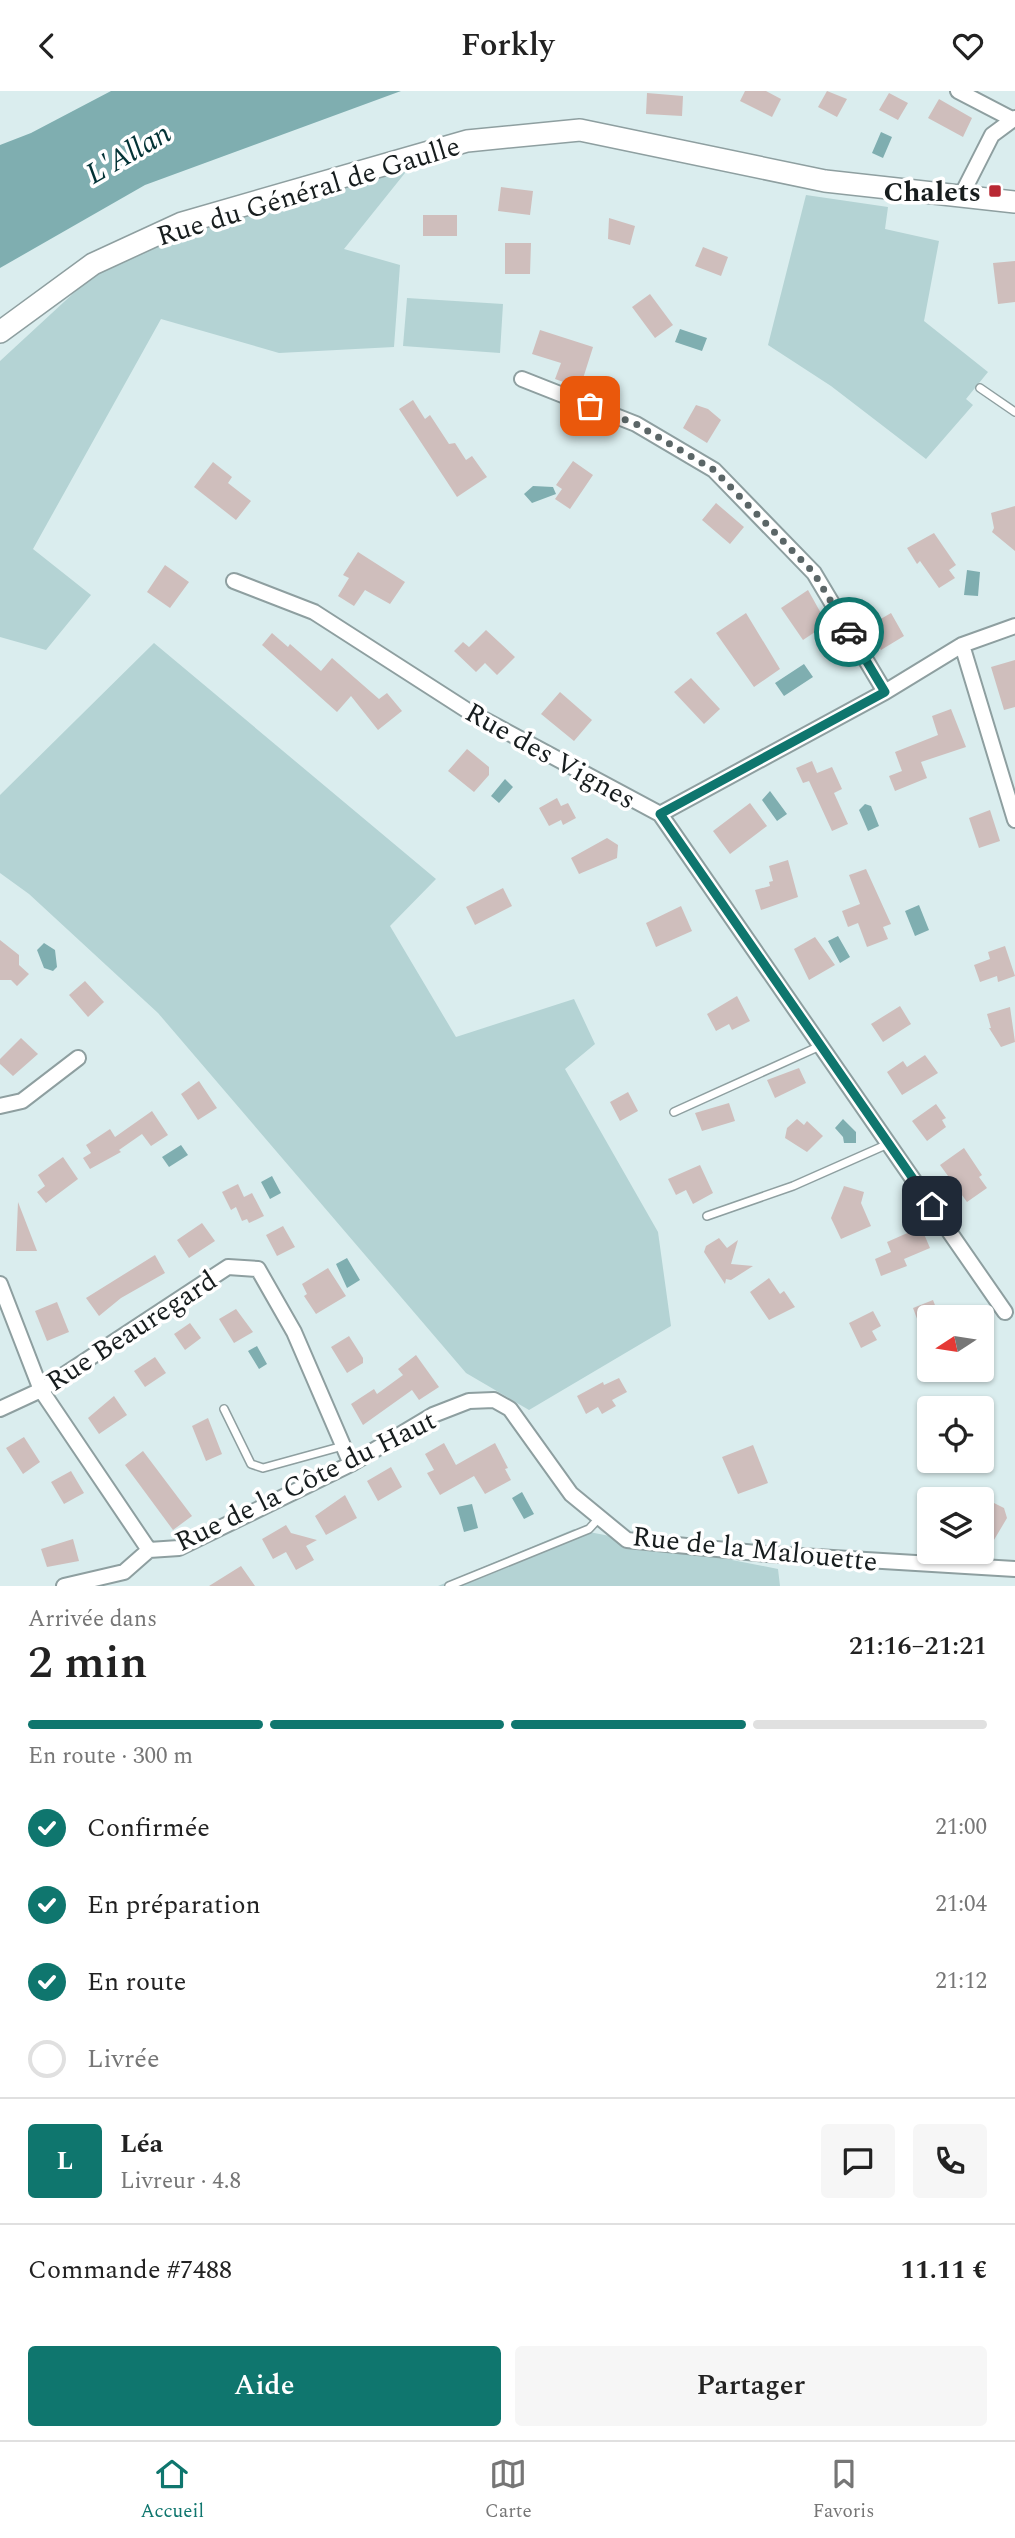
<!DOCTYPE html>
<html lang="fr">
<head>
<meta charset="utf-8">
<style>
  :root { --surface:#fff; --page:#f6f6f6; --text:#222; --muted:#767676; --line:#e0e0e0; --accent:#0f766e }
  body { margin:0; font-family:Spectral,serif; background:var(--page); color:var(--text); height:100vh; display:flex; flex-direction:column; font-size:26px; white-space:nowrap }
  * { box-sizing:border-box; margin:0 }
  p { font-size:23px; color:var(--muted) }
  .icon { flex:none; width:38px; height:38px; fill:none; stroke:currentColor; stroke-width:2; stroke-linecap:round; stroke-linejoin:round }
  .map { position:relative; height:1495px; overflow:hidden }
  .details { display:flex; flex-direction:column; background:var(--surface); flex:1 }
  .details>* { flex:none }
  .needle { width:46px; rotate:258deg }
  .fabs { position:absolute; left:917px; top:1214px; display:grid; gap:14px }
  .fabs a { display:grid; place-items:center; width:77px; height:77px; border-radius:7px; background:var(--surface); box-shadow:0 2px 5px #0004; font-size:35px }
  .pin { position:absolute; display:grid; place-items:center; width:60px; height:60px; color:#fff; margin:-30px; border-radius:14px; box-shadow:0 4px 10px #0006 }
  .courier { position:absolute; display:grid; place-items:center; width:70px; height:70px; margin:-35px; border:5px solid #0f766e; border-radius:50%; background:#fff; color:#222; box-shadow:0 2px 9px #0007 }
  .overview em { font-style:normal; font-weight:600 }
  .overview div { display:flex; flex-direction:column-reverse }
  .overview { display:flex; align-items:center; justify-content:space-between; height:119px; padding:0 28px }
  h1 { font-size:46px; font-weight:600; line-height:52px }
  .bar { display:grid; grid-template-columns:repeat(4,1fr); gap:10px 7px; align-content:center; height:84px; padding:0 28px }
  .bar i { height:9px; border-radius:5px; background:var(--line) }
  .bar .selected { background:var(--accent) }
  .bar p { grid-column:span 4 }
  .line { display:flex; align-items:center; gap:18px; padding:0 28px; border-top:2px solid var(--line) }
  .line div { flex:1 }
  .round { display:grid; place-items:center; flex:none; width:74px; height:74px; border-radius:7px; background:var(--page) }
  ol { padding:0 28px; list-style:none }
  li { display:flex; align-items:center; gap:21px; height:77px }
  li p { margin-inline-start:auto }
  li .icon { padding:7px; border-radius:50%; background:var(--accent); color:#fff; stroke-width:4 }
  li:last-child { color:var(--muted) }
  li i { width:38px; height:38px; border:4px solid var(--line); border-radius:50% }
  .primary-button { display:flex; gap:14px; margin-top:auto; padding:14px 28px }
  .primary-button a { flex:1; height:80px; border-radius:7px; background:var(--accent); color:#fff; font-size:28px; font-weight:600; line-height:80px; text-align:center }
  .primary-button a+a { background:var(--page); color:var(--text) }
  header { display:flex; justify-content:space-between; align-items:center; height:91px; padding:0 28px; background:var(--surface); font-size:32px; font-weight:600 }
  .tabs { display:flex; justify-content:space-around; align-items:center; height:98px; border-top:2px solid var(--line); background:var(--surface); font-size:19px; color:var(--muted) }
  .tabs a { display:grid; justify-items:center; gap:4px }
  .tabs .selected { color:var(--accent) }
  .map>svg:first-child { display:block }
</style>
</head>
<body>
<header><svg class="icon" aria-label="back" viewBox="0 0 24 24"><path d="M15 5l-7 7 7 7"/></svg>Forkly<svg class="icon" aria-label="heart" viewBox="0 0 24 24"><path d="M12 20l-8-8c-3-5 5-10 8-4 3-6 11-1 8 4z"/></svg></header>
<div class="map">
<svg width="1015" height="1495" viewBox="0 0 1015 1495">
  <rect width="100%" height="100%" fill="#daedee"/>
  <path fill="#b4d3d4" d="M 413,72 L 344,158 L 400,174 L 394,256 L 279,262 L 161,228 L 33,458 L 91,504 L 46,559 L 0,546 L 0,270 L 91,186 L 176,145 Z
    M 806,104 L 888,116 L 885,138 L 939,150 L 924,230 L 988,281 L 966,308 L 973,314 L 926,368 L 831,295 L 768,254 Z
    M 407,207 L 503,213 L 500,262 L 403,255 Z
    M 154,552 L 436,788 L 390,835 L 456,946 L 574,908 L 595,953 L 565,978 L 658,1141 L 671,1235 L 529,1319 L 466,1282 L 158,922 L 29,803 L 0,782 L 0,704 Z
    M 574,1438 L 778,1478 L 780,1495 L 438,1495 Z"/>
  <path fill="#7faeb0" d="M 111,0 L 401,0 L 145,94 L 0,177 L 0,54 L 31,42 Z
    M 881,41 L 892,46 L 883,67 L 872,62 Z
    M 680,238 L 707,247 L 702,260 L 675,251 Z
    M 533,395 L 553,396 L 556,403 L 532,412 L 524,403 Z
    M 967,479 L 980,481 L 978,505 L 964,504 Z
    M 804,573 L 813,586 L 784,605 L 775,592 Z
    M 505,688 L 513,696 L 499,712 L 491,705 Z
    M 770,700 L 787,723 L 777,730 L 762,709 Z
    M 865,713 L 871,715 L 879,735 L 868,740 L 859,719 Z
    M 919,814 L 929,839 L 915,845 L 905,820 Z
    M 838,845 L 850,866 L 840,872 L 828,850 Z
    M 44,852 L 55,859 L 57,876 L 53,880 L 44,877 L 37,859 Z
    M 843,1028 L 856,1041 L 856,1052 L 844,1052 L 843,1046 L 835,1037 Z
    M 181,1054 L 188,1064 L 169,1076 L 162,1066 Z
    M 272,1085 L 281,1102 L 270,1108 L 261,1091 Z
    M 347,1167 L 360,1189 L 347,1197 L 336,1173 Z
    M 257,1255 L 267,1273 L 259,1278 L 248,1260 Z
    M 522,1401 L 534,1423 L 524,1428 L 512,1407 Z
    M 472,1413 L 478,1437 L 464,1441 L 457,1416 Z"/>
  <path fill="#cfbebc" d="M 745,0 L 766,0 L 781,8 L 772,26 L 740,10 Z
    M 827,0 L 847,8 L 837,26 L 818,16 Z
    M 647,2 L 683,5 L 682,25 L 646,23 Z
    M 889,2 L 908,12 L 898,29 L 879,19 Z
    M 939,8 L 972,27 L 963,46 L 928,27 Z
    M 501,96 L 533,100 L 530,124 L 498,120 Z
    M 423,124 L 457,124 L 457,145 L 423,145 Z
    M 609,127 L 635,135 L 630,154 L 608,148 Z
    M 505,152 L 531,152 L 530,183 L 505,183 Z
    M 703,156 L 728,166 L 721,185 L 695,175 Z
    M 1015,170 L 1015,211 L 998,213 L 993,172 Z
    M 650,203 L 673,234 L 655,247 L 632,216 Z
    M 540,239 L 593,256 L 580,297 L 555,288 L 561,272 L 532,263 Z
    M 413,309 L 425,328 L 430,324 L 449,353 L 455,352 L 466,369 L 472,365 L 487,386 L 457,406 L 399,318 Z
    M 696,314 L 708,318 L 721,329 L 707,352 L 683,337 Z
    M 573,370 L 593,384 L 570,418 L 555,408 L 562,398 L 556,394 Z
    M 213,371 L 232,386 L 228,392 L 251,410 L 236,429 L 194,396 Z
    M 716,412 L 744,436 L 730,453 L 702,429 Z
    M 1015,415 L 1015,460 L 992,441 L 994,437 L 991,422 Z
    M 934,442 L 956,474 L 949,479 L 955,487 L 939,497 L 920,470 L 917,473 L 907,457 Z
    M 358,461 L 405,491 L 390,513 L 365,499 L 354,515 L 338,505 L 349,487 L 343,484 Z
    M 165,474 L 189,491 L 170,517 L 147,501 Z
    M 808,499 L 827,533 L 803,549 L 781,517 Z
    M 746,522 L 780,578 L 754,596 L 716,542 Z
    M 891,522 L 904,545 L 881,559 L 867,536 Z
    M 486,539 L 515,566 L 497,584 L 485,572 L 476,581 L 454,560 L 463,551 L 469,556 Z
    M 272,542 L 288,556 L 290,553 L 321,580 L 332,567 L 379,608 L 387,602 L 402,620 L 378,639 L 351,605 L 337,621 L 262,554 Z
    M 1015,569 L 1015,616 L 1004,619 L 991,576 Z
    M 691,587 L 720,618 L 704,633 L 674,601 Z
    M 560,601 L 592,629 L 574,650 L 541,623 Z
    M 951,618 L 966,656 L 921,671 L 927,687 L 895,700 L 889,685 L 902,680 L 895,661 L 938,644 L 932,625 Z
    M 467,658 L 489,676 L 489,684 L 474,701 L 448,680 Z
    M 812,670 L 817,682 L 832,676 L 842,698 L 834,702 L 848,733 L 832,740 L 809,690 L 803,692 L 796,677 Z
    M 557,707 L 561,715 L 568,712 L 576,727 L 563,734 L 561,729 L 549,735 L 539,717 Z
    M 750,712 L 767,735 L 730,763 L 713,740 Z
    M 990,719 L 1000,750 L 979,757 L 969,727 Z
    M 607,747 L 618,754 L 617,767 L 579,783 L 571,767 Z
    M 788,769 L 798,806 L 761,819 L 755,799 L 770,795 L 769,791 L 773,790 L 769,775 Z
    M 866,778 L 891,833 L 883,836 L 888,848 L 867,856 L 858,832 L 848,836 L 842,820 L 860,813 L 849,784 Z
    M 503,797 L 512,815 L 475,834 L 466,816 Z
    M 681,815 L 692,840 L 656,856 L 646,832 Z
    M 815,846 L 835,874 L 809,889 L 794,858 Z
    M 0,849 L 19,864 L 19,874 L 29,883 L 17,895 L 11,889 L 0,889 Z
    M 1005,855 L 1015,885 L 998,891 L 997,885 L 980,891 L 974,874 L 990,868 L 988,861 Z
    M 85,890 L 104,911 L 88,926 L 69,904 Z
    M 737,905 L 750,930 L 732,939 L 729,933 L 716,940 L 707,923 Z
    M 900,915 L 911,933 L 883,951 L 871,933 Z
    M 1010,916 L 1015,951 L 1001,956 L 989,937 L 991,937 L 987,923 Z
    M 21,947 L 38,963 L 13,985 L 0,973 L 0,968 Z
    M 925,964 L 938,982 L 902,1004 L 887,981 L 903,970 L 907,976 Z
    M 799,977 L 806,992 L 775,1007 L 767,989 Z
    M 199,990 L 217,1017 L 198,1029 L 181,1003 Z
    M 628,1001 L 638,1020 L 620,1030 L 610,1011 Z
    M 729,1012 L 735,1030 L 702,1040 L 695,1022 Z
    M 936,1013 L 946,1027 L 942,1029 L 946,1036 L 927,1050 L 912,1030 Z
    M 152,1020 L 168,1044 L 151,1055 L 142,1043 L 119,1059 L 121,1061 L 90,1078 L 83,1067 L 91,1062 L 86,1054 L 110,1038 L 115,1046 Z
    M 797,1028 L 804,1034 L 807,1030 L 823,1045 L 807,1061 L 785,1047 L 787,1037 Z
    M 964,1057 L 982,1084 L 979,1086 L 987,1097 L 967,1111 L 940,1074 Z
    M 63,1066 L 78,1088 L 46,1112 L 37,1101 L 45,1095 L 38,1084 Z
    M 700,1074 L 713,1102 L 693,1113 L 686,1099 L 676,1104 L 668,1088 Z
    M 238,1093 L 244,1106 L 252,1102 L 264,1125 L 249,1132 L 247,1128 L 242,1130 L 236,1116 L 231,1119 L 222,1101 Z
    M 844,1095 L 864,1101 L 861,1112 L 871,1135 L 841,1148 L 831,1127 Z
    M 18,1111 L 37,1160 L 16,1160 Z
    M 202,1132 L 215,1150 L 189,1167 L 177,1149 Z
    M 283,1135 L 295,1156 L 277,1165 L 266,1144 Z
    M 921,1136 L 930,1157 L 904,1168 L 907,1175 L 881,1185 L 875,1168 L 891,1161 L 887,1151 Z
    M 719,1147 L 727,1157 L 738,1149 L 731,1173 L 753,1175 L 731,1189 L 726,1188 L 725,1193 L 704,1161 L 706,1155 Z
    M 155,1164 L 165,1182 L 121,1207 L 99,1225 L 86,1207 Z
    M 328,1177 L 346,1205 L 316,1223 L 304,1205 L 307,1203 L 302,1193 Z
    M 769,1187 L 780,1203 L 784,1200 L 795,1216 L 769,1229 L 750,1201 Z
    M 933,1209 L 940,1227 L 929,1227 L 928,1257 L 913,1217 Z
    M 57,1211 L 69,1241 L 47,1250 L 35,1220 Z
    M 236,1218 L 253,1241 L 234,1252 L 219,1228 Z
    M 873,1220 L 881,1235 L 872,1240 L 877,1249 L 861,1257 L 849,1232 Z
    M 190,1232 L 201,1247 L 185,1259 L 174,1243 Z
    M 349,1245 L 363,1267 L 363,1272 L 347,1282 L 331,1256 Z
    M 416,1264 L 439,1296 L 419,1309 L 412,1299 L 363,1334 L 351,1313 L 374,1298 L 377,1303 L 403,1284 L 398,1278 Z
    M 155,1266 L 166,1282 L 145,1296 L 134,1280 Z
    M 619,1287 L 627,1301 L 612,1309 L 616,1315 L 602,1323 L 598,1316 L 586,1323 L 577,1305 L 603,1291 L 604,1294 Z
    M 114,1305 L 127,1324 L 99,1343 L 88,1327 Z
    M 208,1327 L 222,1363 L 206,1370 L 192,1335 Z
    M 24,1346 L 40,1371 L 23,1383 L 6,1357 Z
    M 444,1352 L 456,1374 L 495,1352 L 508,1377 L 505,1378 L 511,1389 L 485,1403 L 474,1385 L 440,1404 L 427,1382 L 434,1379 L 425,1363 Z
    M 753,1354 L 768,1392 L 738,1403 L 722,1366 Z
    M 143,1360 L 192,1425 L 173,1439 L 125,1374 Z
    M 391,1376 L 402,1396 L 378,1410 L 367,1390 Z
    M 71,1380 L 84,1402 L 64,1413 L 51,1391 Z
    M 345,1404 L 357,1427 L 326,1444 L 315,1425 Z
    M 994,1412 L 1004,1417 L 1007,1427 L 991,1454 L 982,1449 L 982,1416 Z
    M 286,1434 L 291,1442 L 317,1449 L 306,1455 L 314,1469 L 296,1479 L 286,1461 L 273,1468 L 262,1448 Z
    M 73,1448 L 79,1470 L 47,1476 L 41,1458 Z
    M 241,1475 L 255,1495 L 209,1495 Z"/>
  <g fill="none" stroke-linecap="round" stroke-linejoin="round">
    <defs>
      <path id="service" d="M 980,297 L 1015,321
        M 674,1021 L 820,955
        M 707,1125 L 793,1095 L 888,1053
        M 224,1318 L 251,1373 L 263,1377 L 343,1355
        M 449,1495 L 589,1438 L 599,1427"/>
      <path id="minor" d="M 958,0 L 1012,28
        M 961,105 L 992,44 L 1015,27
        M 522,288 L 636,333 L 714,379 L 814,482 L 885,601
        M 234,490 L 314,521 L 468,620 L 660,723 L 1005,1221
        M 962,554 L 1015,729
        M 660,723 L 885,601 L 962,554 L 1015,535
        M 0,1015 L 22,1010 L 78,967
        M 0,1193 L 41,1299 L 149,1459
        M 0,1318 L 41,1299 L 228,1176 L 258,1178 L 294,1241 L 351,1373
        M 64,1495 L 124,1481 L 149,1459 L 179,1457 L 351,1373 L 433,1324 L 469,1310 L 494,1309 L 510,1318 L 571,1403 L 627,1449 L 767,1463 L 1015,1478"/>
      <path id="secondary" d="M 0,241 L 93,173 L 182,132 L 467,50 L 580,39 L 825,90 L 1015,111"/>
    </defs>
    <use href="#service" stroke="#8e9fa0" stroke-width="10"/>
    <use href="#minor" stroke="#8e9fa0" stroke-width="18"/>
    <use href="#secondary" stroke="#8e9fa0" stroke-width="24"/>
    <use href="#service" stroke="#fff" stroke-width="7"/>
    <use href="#minor" stroke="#fff" stroke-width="14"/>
    <use href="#secondary" stroke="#fff" stroke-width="21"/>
  </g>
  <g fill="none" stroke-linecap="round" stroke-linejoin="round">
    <path stroke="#5b6667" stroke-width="7" stroke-dasharray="0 12.6" d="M 590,315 L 636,333 L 714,379 L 814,482 L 849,541"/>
    <path stroke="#0f766e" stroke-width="9" d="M 849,541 L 885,601 L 660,723 L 932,1115"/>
  </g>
  <rect fill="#b82833" stroke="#fff" stroke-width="2.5" x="988" y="93" width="14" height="14" rx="3.5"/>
  <g text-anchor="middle" stroke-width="7" stroke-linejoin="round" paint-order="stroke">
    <g font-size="28" fill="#171d1e" stroke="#fff">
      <text transform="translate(308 99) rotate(-17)" y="10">Rue du Général de Gaulle</text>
      <text transform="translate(551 664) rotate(29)" y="10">Rue des Vignes</text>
      <text transform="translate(131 1239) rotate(-33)" y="10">Rue Beauregard</text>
      <text transform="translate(305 1389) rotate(-26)" y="10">Rue de la Côte du Haut</text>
      <text transform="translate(755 1457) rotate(6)" y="10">Rue de la Malouette</text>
    </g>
    <g font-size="28" font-weight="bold" fill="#171d1e" stroke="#fff" text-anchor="end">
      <text x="981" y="110">Chalets</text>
    </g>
    <g font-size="30" font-style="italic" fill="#033336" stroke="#fff">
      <text transform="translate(128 62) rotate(-30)" y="10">L'Allan</text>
    </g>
  </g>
</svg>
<div class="fabs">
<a><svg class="needle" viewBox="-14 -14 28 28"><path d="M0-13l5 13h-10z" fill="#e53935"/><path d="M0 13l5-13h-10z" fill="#767676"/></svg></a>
<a><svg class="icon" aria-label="locate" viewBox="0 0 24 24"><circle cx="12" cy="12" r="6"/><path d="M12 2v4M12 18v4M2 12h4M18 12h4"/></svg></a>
<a><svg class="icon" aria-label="layers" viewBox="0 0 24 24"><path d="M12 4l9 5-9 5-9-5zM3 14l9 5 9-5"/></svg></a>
</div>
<div class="pin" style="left:590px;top:315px;background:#ea580c"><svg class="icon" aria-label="bag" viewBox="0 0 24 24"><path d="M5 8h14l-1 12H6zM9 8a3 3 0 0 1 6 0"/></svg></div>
<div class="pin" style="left:932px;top:1115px;background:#1f2937"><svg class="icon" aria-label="home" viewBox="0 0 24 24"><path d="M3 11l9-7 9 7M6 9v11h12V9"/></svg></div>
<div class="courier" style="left:849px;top:541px"><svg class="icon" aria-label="car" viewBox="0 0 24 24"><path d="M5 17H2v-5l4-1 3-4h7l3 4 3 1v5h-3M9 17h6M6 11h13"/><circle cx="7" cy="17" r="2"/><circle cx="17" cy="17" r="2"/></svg></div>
</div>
<section class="details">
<div class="overview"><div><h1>2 min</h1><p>Arrivée dans</p></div><em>21:16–21:21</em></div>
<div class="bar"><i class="selected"></i><i class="selected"></i><i class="selected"></i><i></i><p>En route · 300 m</p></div>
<ol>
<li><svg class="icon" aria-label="check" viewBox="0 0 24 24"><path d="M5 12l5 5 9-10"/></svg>Confirmée<p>21:00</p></li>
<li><svg class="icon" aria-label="check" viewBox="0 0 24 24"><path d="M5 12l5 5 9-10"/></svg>En préparation<p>21:04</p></li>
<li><svg class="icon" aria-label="check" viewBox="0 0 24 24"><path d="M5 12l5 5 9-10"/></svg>En route<p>21:12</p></li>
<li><i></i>Livrée</li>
</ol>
<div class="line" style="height:126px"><b class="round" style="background:var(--accent);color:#fff">L</b><div><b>Léa</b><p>Livreur · 4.8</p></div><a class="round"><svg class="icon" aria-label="chat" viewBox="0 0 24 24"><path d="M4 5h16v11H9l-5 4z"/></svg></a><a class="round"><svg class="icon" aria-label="phone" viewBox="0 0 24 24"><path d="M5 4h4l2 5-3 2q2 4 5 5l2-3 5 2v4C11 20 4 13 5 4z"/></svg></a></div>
<div class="line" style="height:91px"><div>Commande #7488</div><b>11.11 €</b></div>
<div class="primary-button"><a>Aide</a><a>Partager</a></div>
</section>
<nav class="tabs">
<a class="selected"><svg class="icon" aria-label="home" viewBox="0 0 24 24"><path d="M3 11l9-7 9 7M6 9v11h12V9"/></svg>Accueil</a>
<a><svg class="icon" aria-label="map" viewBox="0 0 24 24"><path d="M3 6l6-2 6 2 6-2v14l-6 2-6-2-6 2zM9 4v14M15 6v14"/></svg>Carte</a>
<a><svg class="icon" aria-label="saved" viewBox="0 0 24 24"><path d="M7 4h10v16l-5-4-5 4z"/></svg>Favoris</a>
</nav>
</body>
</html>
